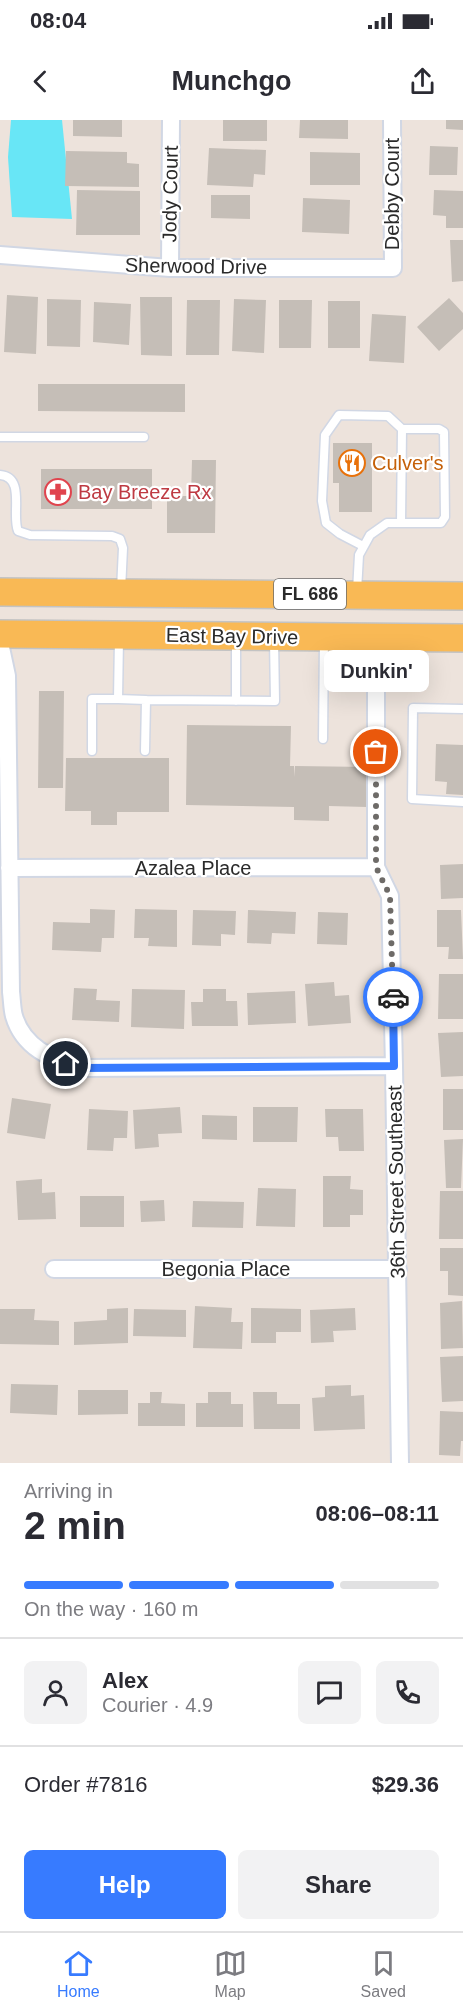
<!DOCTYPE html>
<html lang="en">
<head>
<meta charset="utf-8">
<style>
  :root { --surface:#fff; --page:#f2f2f3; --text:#2b2b33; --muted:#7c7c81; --line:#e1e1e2; --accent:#377bff }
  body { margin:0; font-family:Helvetica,sans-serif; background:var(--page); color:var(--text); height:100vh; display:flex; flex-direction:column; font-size:22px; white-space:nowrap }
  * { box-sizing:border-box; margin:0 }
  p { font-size:20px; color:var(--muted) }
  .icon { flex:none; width:33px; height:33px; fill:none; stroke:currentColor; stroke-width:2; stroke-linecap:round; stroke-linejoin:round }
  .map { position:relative; height:1343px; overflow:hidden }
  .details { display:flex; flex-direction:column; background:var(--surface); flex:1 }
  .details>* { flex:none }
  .pin { position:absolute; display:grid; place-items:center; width:51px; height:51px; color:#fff; margin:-26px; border:3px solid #fff; border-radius:50%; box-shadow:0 2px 6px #0007 }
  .courier { position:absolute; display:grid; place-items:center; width:60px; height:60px; margin:-30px; border:4px solid #377bff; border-radius:50%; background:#fff; color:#222; box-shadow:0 2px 8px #0007 }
  .bubble { position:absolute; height:42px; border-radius:9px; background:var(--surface); box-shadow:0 6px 24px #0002; font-size:20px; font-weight:800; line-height:42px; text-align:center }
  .headline em { font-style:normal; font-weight:800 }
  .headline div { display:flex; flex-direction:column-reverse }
  .headline { display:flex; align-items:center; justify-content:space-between; height:102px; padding:0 24px }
  h1 { font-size:39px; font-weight:800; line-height:45px }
  .bar { display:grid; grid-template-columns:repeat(4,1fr); gap:9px 6px; align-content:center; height:72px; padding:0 24px }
  .bar i { height:8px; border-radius:4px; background:var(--line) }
  .bar .selected { background:var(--accent) }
  .bar p { grid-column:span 4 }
  .line { display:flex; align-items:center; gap:15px; padding:0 24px; border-top:2px solid var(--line) }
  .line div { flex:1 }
  .round { display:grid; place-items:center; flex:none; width:63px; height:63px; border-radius:9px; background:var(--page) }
  .button { display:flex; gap:12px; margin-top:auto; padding:12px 24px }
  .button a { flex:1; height:69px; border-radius:9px; background:var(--accent); color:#fff; font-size:24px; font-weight:800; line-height:69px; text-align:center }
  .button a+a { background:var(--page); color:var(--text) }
  .status { display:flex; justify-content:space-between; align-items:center; height:42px; padding:0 30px; background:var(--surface); direction:ltr }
  .status svg { height:16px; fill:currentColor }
  header { display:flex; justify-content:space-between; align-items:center; height:78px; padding:0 24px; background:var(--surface); font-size:27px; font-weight:800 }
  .menu { display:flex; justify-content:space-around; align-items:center; height:84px; border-top:2px solid var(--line); background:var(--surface); font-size:16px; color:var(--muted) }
  .menu a { display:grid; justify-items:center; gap:3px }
  .menu .selected { color:var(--accent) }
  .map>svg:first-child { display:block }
</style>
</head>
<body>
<div class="status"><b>08:04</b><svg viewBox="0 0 49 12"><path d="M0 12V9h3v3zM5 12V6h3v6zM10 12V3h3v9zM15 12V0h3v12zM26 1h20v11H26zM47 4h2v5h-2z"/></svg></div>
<header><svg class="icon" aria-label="back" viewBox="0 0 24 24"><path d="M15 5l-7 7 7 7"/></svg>Munchgo<svg class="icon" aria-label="share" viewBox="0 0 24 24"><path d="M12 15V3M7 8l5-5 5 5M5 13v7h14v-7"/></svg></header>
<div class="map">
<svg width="463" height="1343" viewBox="0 0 463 1343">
  <rect width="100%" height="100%" fill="#ede3dc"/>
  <path fill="#68e6f6" d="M 11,0 L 62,0 L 72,99 L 12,97 L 8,37 Z"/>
  <path fill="#c5beb7" d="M 73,0 L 122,0 L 122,17 L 73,16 Z
    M 223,0 L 267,0 L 267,21 L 223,21 Z
    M 300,0 L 348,0 L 348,19 L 299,18 Z
    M 446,0 L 463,0 L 463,10 L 446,9 Z
    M 430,26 L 458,27 L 457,55 L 429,55 Z
    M 209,28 L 266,30 L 265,55 L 254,54 L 253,67 L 207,65 Z
    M 66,31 L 127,32 L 127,43 L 139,44 L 139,67 L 65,66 Z
    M 310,32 L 360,33 L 360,65 L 310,65 Z
    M 77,70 L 140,71 L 140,115 L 76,115 Z
    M 434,70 L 463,71 L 463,108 L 446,108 L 446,96 L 433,95 Z
    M 211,75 L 250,75 L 250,99 L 211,98 Z
    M 303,78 L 350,80 L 349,114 L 302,112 Z
    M 450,120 L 463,120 L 463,161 L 452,162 Z
    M 7,175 L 38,177 L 36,234 L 4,232 Z
    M 140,177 L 172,177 L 172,236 L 141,235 Z
    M 449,178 L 463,193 L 463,209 L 439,231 L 417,207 Z
    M 47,179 L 81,180 L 80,227 L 47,226 Z
    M 234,179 L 266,180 L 264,233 L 232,231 Z
    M 187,180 L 220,180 L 219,235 L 186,235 Z
    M 279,180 L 312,180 L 311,228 L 279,228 Z
    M 328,181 L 360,181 L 360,228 L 328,228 Z
    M 94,182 L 131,184 L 129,225 L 93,222 Z
    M 372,194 L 406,196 L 404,243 L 369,241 Z
    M 38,264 L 185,264 L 185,292 L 38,291 Z
    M 333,323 L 372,323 L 372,392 L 339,392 L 339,363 L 333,363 Z
    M 192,340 L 216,340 L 215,413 L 167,413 L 167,376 L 191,376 Z
    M 41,349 L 152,349 L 152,389 L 41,389 Z
    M 39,571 L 64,571 L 63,668 L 38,668 Z
    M 187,605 L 291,606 L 290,646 L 294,646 L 294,657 L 295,646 L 368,647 L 367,687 L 329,686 L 329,701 L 294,700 L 294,687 L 186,685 Z
    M 436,624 L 463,625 L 463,675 L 446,674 L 447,662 L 435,661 Z
    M 66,638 L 169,638 L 169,692 L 117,692 L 117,705 L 91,705 L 91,691 L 65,691 Z
    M 463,744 L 463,778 L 441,779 L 440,745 Z
    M 90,789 L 115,790 L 114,818 L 102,818 L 101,832 L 52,830 L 53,802 L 90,803 Z
    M 135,789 L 177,790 L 177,827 L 148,826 L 149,818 L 134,818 Z
    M 193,790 L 236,791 L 235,815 L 221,814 L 221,826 L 192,825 Z
    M 248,790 L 296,792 L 295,814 L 272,813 L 271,824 L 247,823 Z
    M 437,790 L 461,790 L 463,839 L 448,839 L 449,827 L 437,827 Z
    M 318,792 L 348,793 L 347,825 L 317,824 Z
    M 439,854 L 463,854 L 463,899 L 438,899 Z
    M 334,862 L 335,876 L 349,875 L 351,903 L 308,906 L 305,864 Z
    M 74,868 L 97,869 L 96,880 L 120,881 L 119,902 L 72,900 Z
    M 132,869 L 185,870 L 184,909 L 131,907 Z
    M 203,869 L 226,869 L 226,881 L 237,881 L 238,906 L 192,906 L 191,882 L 203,882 Z
    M 295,871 L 296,903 L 248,905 L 247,873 Z
    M 463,912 L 463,956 L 441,957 L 438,913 Z
    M 443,969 L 463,969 L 463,1010 L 443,1010 Z
    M 12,978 L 51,984 L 45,1019 L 7,1013 Z
    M 180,987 L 182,1013 L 158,1014 L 159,1027 L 135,1029 L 133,990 Z
    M 253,987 L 298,987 L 297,1022 L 253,1022 Z
    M 89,989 L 128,991 L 127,1018 L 114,1018 L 113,1031 L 87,1030 Z
    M 325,989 L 363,989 L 364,1031 L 339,1031 L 338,1017 L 326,1017 Z
    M 202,995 L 237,996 L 237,1020 L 202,1019 Z
    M 463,1019 L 461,1068 L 446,1068 L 444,1020 Z
    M 323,1056 L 351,1056 L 350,1069 L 363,1070 L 363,1095 L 350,1095 L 350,1107 L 323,1107 Z
    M 42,1059 L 42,1073 L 55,1072 L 56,1099 L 18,1100 L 16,1061 Z
    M 258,1068 L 296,1069 L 295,1107 L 256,1106 Z
    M 440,1071 L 463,1071 L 463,1119 L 439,1119 Z
    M 80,1076 L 124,1076 L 124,1107 L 80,1107 Z
    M 164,1080 L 165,1101 L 141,1102 L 140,1081 Z
    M 193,1081 L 244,1082 L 243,1108 L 192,1107 Z
    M 440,1128 L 463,1128 L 463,1176 L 448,1175 L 448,1151 L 440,1151 Z
    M 462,1181 L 463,1228 L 441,1229 L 440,1183 Z
    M 195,1186 L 232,1188 L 231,1202 L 243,1202 L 242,1229 L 193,1228 Z
    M 128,1188 L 128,1223 L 74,1225 L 74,1202 L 107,1200 L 107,1189 Z
    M 251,1188 L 301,1189 L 301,1212 L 276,1212 L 276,1223 L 251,1223 Z
    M 355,1188 L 356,1210 L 333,1211 L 334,1222 L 311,1223 L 310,1190 Z
    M 0,1189 L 35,1189 L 34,1200 L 59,1201 L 59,1225 L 0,1224 Z
    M 134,1189 L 186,1190 L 186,1217 L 133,1216 Z
    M 463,1236 L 463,1281 L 442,1282 L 440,1237 Z
    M 11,1264 L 58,1265 L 57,1295 L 10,1293 Z
    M 351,1265 L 351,1276 L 364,1275 L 365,1309 L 314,1311 L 312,1278 L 325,1277 L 325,1266 Z
    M 78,1270 L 128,1270 L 128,1294 L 78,1295 Z
    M 150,1272 L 162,1272 L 161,1283 L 185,1284 L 185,1306 L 138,1306 L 138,1283 L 150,1283 Z
    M 208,1272 L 231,1272 L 231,1284 L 243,1284 L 243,1307 L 196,1307 L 196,1283 L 208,1283 Z
    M 253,1272 L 277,1272 L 277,1284 L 300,1284 L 300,1309 L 254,1309 Z
    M 440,1291 L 463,1292 L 463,1321 L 461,1321 L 460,1336 L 439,1335 Z"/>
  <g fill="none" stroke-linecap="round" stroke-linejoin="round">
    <defs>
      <path id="service" d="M 0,317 L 144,317
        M 0,355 C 26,357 11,395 18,411 L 30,415 L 112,416 L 120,419 L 123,428 L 121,470
        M 363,426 L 340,414 L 326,403 L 322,381 L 325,315 L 339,295 L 388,296 L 402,309
        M 357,471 L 359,435 L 370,415 L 387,403 L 441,403 L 445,397 L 444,312 L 439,309 L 402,309 L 401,403
        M 236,519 L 236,581
        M 118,579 L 146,580 L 145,631
        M 146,580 L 275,581 L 274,519
        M 463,589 L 413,588 L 412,679 L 463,682
        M 323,619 L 324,520
        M 92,631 L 92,579 L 118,579 L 119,518"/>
      <path id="minor" d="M 0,135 L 170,148 L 393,148 L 392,0
        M 170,148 L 171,0
        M 376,517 L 376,747 L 390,776 L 394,946 L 400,1343
        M 0,523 L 7,556 L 11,872 C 12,879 12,889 14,896 C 23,927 51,939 79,948 L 394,946
        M 9,748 L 376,747
        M 54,1149 L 398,1149"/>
      <path id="primary" d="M 0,472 L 463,476
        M 0,514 L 463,518"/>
    </defs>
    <use href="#service" stroke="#d1d7e4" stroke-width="11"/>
    <use href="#minor" stroke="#d1d7e4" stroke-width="20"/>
    <use href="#primary" stroke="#c3c3c3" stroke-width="30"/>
    <use href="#service" stroke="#fff" stroke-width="8"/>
    <use href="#minor" stroke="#fff" stroke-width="16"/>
    <use href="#primary" stroke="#f9b955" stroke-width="27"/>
  </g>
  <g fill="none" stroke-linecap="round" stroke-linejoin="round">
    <path stroke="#6e6b68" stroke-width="6" stroke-dasharray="0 10.8" d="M 376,632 L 376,747 L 390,776 L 393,877"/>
    <path stroke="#377bff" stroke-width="8" d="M 66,944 L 79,948 L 394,946 L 393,877"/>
  </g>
  <defs>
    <symbol id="restaurant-ring" viewBox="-11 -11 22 22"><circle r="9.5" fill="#fff" stroke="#e8710a" stroke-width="1.5"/><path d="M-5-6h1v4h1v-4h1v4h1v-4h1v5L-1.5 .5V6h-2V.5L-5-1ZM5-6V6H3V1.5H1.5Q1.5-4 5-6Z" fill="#e8710a"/></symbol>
    <symbol id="pharmacy-ring" viewBox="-11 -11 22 22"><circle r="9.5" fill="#fff" stroke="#e0444e" stroke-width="1.5"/><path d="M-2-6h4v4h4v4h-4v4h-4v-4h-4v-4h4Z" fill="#e0444e"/></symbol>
  </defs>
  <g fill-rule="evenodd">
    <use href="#restaurant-ring" x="337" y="328" width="30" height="30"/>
    <use href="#pharmacy-ring" x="43" y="357" width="30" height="30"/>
  </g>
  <g text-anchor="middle" stroke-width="4.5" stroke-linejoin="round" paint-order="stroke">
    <rect fill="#fff" stroke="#6a6a6a" stroke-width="1.5" x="274" y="459" width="72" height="30" rx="4.5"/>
    <g font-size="18" font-weight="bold" fill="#2a2a2a">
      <text x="310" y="480">FL 686</text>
    </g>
    <g font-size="20" fill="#2a2a2a" stroke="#fff">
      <text transform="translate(170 74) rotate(-89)" y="7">Jody Court</text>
      <text transform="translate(392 74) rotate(-90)" y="7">Debby Court</text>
      <text transform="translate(196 146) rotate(1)" y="7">Sherwood Drive</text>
      <text transform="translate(232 516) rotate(1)" y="7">East Bay Drive</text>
      <text x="193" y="755">Azalea Place</text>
      <text transform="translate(396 1062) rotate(-91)" y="7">36th Street Southeast</text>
      <text x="226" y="1156">Begonia Place</text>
    </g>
    <g font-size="20" fill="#c56008" stroke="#fff" text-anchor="start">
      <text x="372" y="350">Culver's</text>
    </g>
    <g font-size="20" fill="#be3a42" stroke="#fff" text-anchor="start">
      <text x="78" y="379">Bay Breeze Rx</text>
    </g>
  </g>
</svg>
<div class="pin" style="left:376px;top:632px;background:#ea580c"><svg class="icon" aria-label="bag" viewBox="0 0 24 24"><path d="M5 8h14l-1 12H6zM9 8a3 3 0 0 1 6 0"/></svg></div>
<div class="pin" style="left:66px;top:944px;background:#1f2937"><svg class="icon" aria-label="home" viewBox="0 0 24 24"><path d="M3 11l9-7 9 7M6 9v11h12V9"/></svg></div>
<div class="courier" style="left:393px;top:877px"><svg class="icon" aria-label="car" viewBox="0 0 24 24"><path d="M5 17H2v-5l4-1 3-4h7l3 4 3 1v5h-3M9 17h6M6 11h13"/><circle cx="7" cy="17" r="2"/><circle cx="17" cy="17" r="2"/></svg></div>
<div class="bubble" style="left:324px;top:530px;width:105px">Dunkin'</div>
</div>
<section class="details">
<div class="headline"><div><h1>2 min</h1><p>Arriving in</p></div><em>08:06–08:11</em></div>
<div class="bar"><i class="selected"></i><i class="selected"></i><i class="selected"></i><i></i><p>On the way · 160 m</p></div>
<div class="line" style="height:108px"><a class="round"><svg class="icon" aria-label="person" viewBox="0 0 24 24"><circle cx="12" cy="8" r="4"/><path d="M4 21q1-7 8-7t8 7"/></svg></a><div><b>Alex</b><p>Courier · 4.9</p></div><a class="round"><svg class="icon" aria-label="chat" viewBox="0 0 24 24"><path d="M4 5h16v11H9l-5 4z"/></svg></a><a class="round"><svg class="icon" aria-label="phone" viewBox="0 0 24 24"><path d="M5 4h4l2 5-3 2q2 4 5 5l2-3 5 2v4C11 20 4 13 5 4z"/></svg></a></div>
<div class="line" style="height:78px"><div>Order #7816</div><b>$29.36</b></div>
<div class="button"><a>Help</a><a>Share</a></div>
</section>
<nav class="menu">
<a class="selected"><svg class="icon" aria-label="home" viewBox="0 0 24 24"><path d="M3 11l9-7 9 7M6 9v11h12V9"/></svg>Home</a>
<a><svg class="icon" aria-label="map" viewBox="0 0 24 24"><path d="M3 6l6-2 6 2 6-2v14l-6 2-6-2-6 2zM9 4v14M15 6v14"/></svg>Map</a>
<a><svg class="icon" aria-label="saved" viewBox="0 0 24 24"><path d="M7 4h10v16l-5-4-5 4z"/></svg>Saved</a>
</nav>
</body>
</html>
